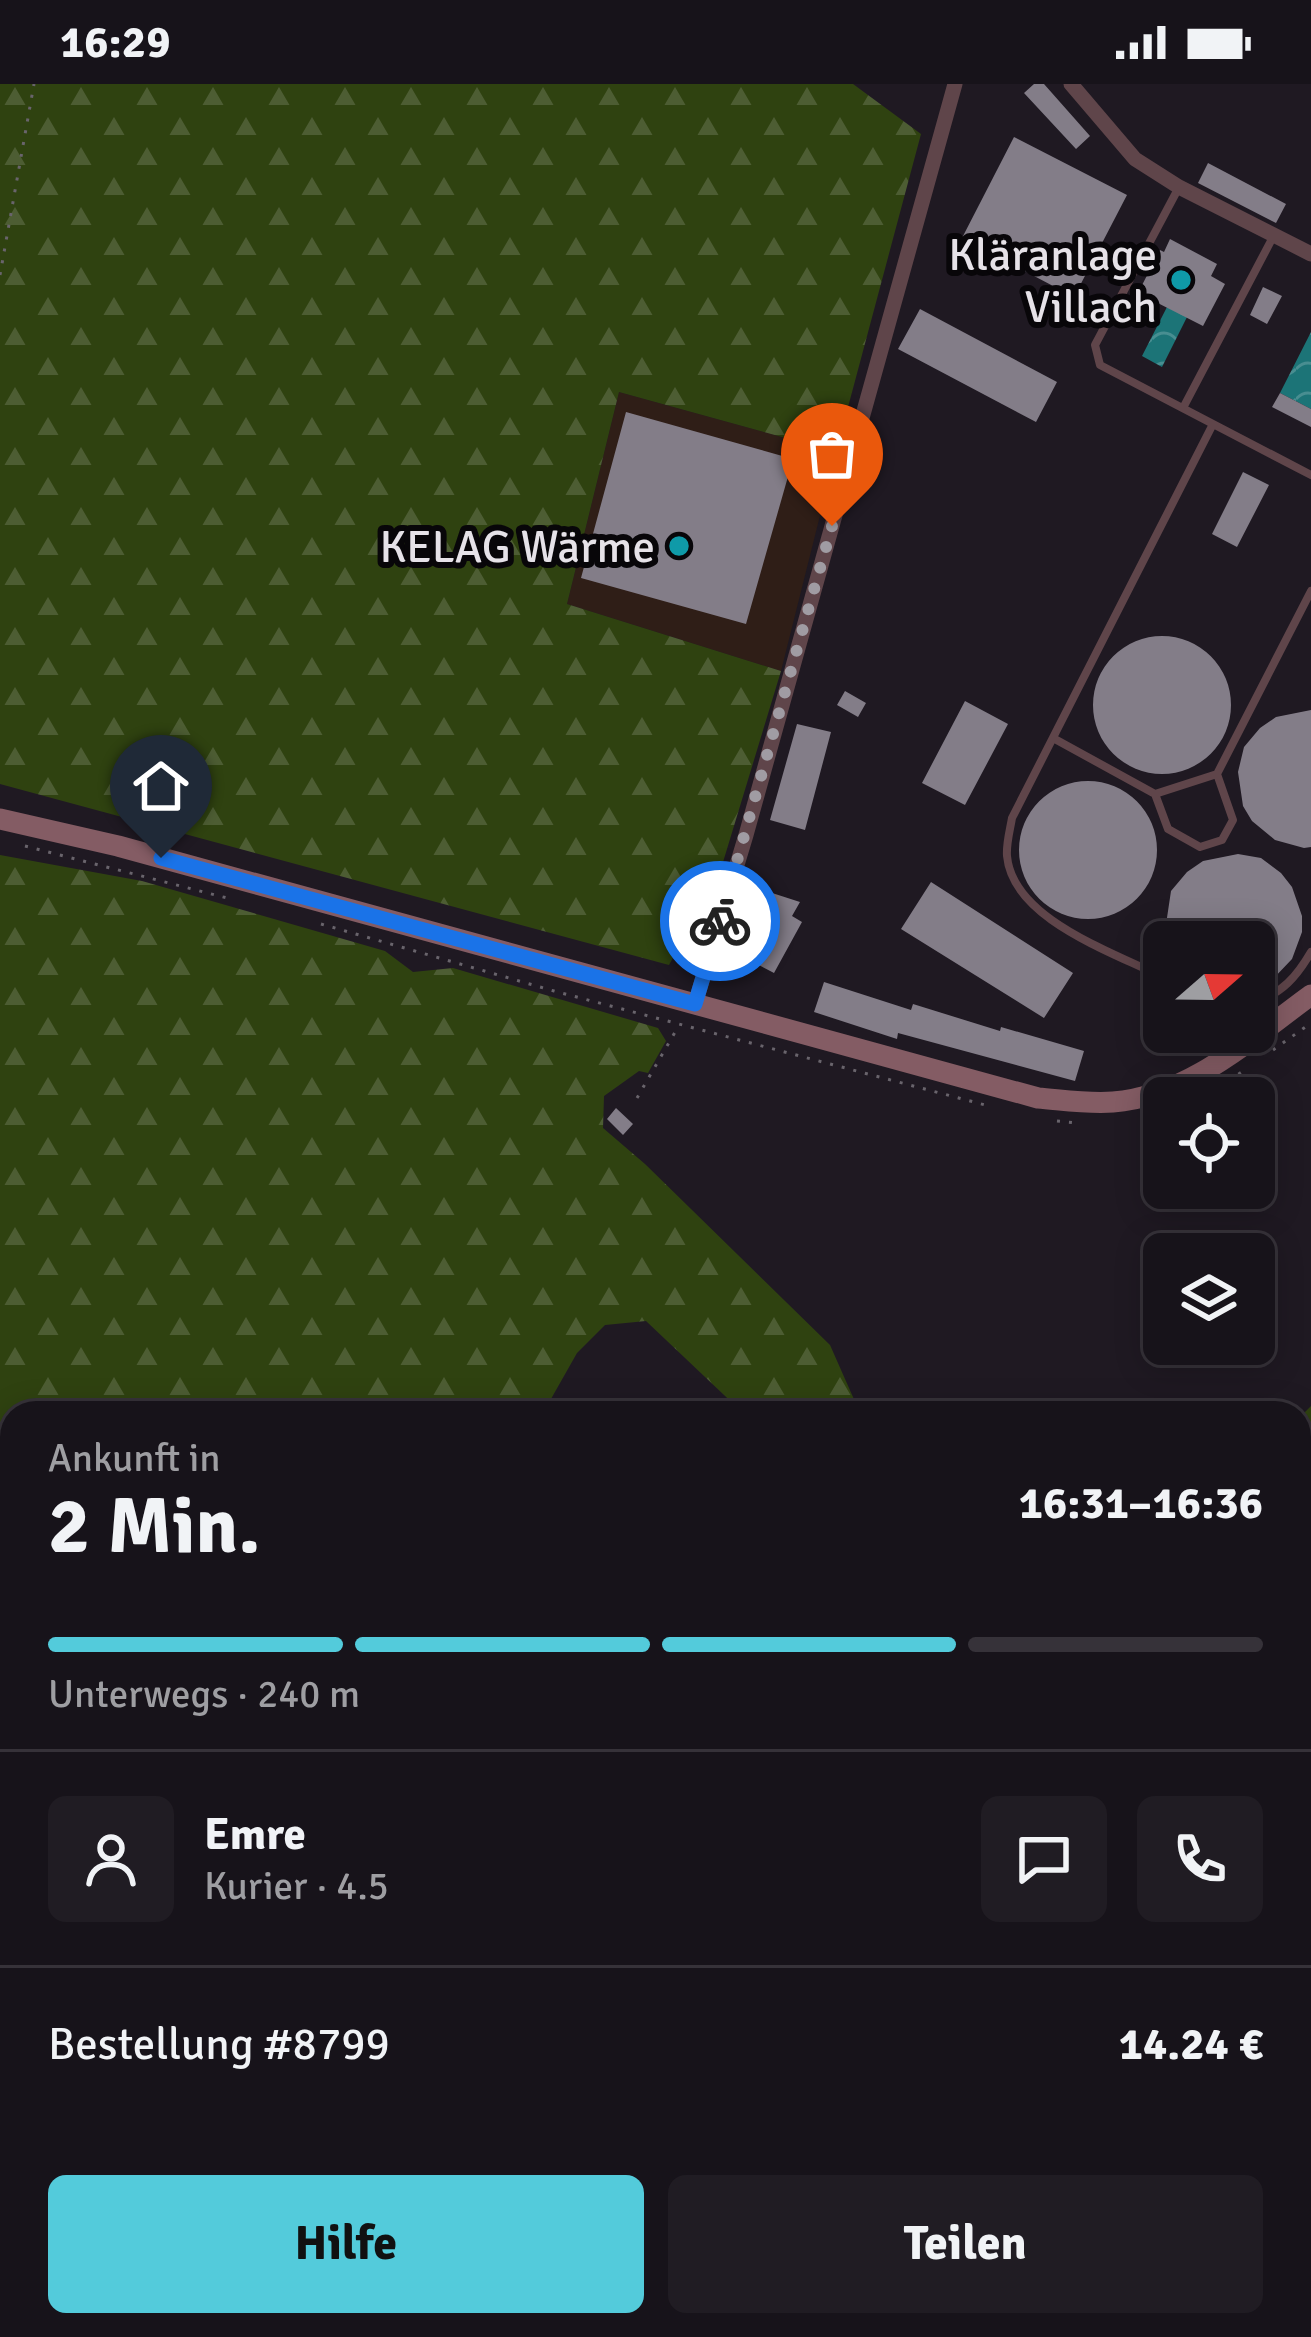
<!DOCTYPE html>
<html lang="de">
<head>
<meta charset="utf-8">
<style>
  :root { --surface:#17131a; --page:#201c23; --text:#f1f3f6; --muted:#9e9ea2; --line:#363239; --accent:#53cbdb }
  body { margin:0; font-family:Signika,sans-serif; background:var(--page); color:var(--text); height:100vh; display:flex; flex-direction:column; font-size:45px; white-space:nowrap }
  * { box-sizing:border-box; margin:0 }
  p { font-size:39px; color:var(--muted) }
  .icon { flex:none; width:66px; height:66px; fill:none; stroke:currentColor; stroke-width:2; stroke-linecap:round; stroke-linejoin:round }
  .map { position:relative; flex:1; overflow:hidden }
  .sheet { position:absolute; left:0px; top:1317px; width:1311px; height:936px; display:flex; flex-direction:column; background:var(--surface); border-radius:36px 36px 0 0; box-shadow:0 6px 30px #0003,0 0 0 3px var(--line) }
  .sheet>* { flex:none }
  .needle { width:78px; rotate:70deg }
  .fabs { position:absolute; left:1143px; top:837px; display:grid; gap:24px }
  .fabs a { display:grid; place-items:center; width:132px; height:132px; border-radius:18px; background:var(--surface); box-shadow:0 6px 30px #0003,0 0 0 3px var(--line); font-size:60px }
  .pin { position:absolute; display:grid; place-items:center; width:102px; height:102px; color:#fff; margin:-123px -51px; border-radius:50% 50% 50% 0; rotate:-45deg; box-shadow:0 0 12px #0007 }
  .pin .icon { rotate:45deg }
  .courier { position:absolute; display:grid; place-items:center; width:120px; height:120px; margin:-60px; border:9px solid #1a73e8; border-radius:50%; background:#fff; color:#222; box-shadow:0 3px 15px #0007 }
  .head em { font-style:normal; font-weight:700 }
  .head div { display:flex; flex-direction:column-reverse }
  .head { display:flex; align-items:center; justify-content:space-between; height:204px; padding:0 48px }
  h1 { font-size:78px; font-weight:700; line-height:90px }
  .bar { display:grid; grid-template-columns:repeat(4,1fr); gap:18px 12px; align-content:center; height:144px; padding:0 48px }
  .bar i { height:15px; border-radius:9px; background:var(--line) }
  .bar .selected { background:var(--accent) }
  .bar p { grid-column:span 4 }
  .line { display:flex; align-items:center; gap:30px; padding:0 48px; border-top:3px solid var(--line) }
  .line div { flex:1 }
  .round { display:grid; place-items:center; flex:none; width:126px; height:126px; border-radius:18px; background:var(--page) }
  .button { display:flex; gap:24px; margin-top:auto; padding:24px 48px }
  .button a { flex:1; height:138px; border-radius:18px; background:var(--accent); color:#111; font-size:48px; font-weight:700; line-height:138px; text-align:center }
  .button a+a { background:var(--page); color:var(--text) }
  .status { display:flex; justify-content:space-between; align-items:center; height:84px; padding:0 60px; background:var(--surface); direction:ltr }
  .status svg { height:33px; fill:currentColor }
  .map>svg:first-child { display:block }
</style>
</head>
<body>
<div class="status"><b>16:29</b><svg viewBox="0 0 49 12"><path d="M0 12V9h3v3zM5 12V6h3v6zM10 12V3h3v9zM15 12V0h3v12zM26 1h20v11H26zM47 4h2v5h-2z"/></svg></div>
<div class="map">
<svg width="1311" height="2253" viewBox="0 0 1311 2253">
  <defs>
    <pattern id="forest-firs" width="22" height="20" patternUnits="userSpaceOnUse" patternTransform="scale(3)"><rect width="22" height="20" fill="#2f4210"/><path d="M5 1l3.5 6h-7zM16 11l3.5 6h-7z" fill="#4d5d33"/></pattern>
    <pattern id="water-waves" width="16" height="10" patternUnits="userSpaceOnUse" patternTransform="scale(3)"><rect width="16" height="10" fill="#1c7477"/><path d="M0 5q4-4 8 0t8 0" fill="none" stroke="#488e91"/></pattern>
  </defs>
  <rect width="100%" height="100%" fill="#1f1922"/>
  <path fill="#2f1e17" d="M 619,308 L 836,368 L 781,587 L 567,520 Z
    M 1311,1791 L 1311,2253 L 1049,2253 L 1054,2241 L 1299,2241 L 1299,1806 Z"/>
  <path fill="url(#forest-firs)" d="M 0,0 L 853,0 L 921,50 L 836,368 L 619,308 L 567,520 L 781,587 L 720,788 L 669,881 L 0,700 Z
    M 0,771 L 142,797 L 385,867 L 413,888 L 453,884 L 658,944 L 666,957 L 648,989 L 639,987 L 604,1012 L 603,1044 L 645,1080 L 830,1261 L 860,1329 L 743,1329 L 646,1237 L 605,1241 L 577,1269 L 543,1329 L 12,1329 L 12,1699 L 0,1688 Z
    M 1311,1322 L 1311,1388 L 1299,1405 L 1299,1334 Z
    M 1311,1657 L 1311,1710 L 1299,1729 L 1299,1675 Z
    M 0,1864 L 12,1877 L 12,2241 L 247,2241 L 253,2253 L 0,2253 Z
    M 382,2241 L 777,2241 L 772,2253 L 388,2253 Z
    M 960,2241 L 1054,2241 L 1049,2253 L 955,2253 Z"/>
  <path fill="url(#water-waves)" d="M 1167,223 L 1187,233 L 1162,283 L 1142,272 Z
    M 1311,248 L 1311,325 L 1280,309 Z
    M 1311,1388 L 1311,1657 L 1299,1675 L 1299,1405 Z
    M 0,1688 L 12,1699 L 12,1877 L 0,1864 Z
    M 247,2241 L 382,2241 L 388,2253 L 253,2253 Z
    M 777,2241 L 960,2241 L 955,2253 L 772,2253 Z"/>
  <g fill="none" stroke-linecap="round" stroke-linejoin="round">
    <path stroke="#7cf5f8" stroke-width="3" stroke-dasharray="15 12" stroke-linecap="butt" d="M 1299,1567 L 1311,1553
      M 882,2253 L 887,2241"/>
  </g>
  <path fill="#837d88" d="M 1034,0 L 1044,0 L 1090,52 L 1076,65 L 1024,9 Z
    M 1014,53 L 1127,111 L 1074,213 L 962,154 Z
    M 1208,79 L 1286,120 L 1276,139 L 1198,99 Z
    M 1170,155 L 1217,180 L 1211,192 L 1225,200 L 1203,242 L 1138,209 L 1160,166 L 1164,168 Z
    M 1263,203 L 1282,212 L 1267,240 L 1250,231 Z
    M 920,225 L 1057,298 L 1036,338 L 898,265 Z
    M 1280,309 L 1311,325 L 1311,343 L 1272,323 Z
    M 626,328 L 793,375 L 746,540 L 581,494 Z
    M 1243,388 L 1269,401 L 1237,463 L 1212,450 Z
    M1093 621a69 69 0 1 1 138 0a69 69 0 1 1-138 0Z
    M 845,607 L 866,619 L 858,633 L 837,621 Z
    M 965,617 L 1008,640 L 965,721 L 922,699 Z
    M 1311,626 L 1311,763 L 1304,764 L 1275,756 L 1252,737 L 1243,722 L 1238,688 L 1244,663 L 1260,644 L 1276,633 Z
    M 797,640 L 831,648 L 805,746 L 770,736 Z
    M1019 766a69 69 0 1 1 138 0a69 69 0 1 1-138 0Z
    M 1238,770 L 1261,774 L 1281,789 L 1292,803 L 1302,832 L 1302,848 L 1292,875 L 1272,896 L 1254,906 L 1254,858 L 1168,858 L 1165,847 L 1171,807 L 1187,788 L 1203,777 Z
    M 931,798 L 1073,889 L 1044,934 L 901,845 Z
    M 760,805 L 800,818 L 792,832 L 802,838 L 774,889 L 732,867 L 756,824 Z
    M 824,898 L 911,926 L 913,920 L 1000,947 L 1001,943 L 1084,967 L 1075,997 L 898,949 L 897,955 L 814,928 Z
    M 616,1024 L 633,1040 L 623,1051 L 607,1035 Z"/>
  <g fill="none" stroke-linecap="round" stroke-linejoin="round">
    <path stroke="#69646c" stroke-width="3" stroke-dasharray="3 9" stroke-linecap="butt" d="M 0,191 L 34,0
      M 25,762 L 231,815
      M 321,840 L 554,907 L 989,1022
      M 1273,966 L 1311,939
      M 1218,1003 L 1245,986
      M 637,1014 L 678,943
      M 1057,1037 L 1077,1039
      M 1299,1366 L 1311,1348
      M 1299,1794 L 1311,1779
      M 0,1918 L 12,1932
      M 225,2241 L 231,2253
      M 401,2241 L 406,2253
      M 745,2253 L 750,2241
      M 1011,2253 L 1017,2241"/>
    <path stroke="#5f454a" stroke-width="8" d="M 1178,105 L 1095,261 L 1100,281 L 1311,391
      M 1183,324 L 1273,153
      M 1053,654 L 1155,710 L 1168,745 L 1200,763 L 1222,756 L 1233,736 L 1217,690 L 1311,507
      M 1155,710 L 1217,690
      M 1164,894 C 1114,868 1013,836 1007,772 C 1006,760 1010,746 1012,734 L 1213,340
      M 1254,918 C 1282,910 1297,892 1311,868
      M 1078,2241 L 1098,2253
      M 1283,2241 L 1303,2253"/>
    <path stroke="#5f454a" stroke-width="15" d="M 1071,0 L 1135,75 L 1179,103 L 1311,170
      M 695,920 L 746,751 L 955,0
      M 0,1639 L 12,1650"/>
    <path stroke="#845c64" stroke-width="21" d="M 0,735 L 118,762 L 1038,1014 C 1063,1016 1088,1020 1113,1018 C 1188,1013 1253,953 1311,911"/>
  </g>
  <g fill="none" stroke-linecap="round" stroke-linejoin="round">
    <path stroke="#a09ca3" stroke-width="12" stroke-dasharray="0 21.6" d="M 720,837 L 832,442"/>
    <path stroke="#1a73e8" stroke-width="15" d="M 161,774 L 695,920 L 720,837"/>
  </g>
  <g fill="#0f9aa8" stroke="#080609" stroke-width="4.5">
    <circle cx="1181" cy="196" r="12"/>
    <circle cx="679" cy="462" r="12"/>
  </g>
  <g text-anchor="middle" stroke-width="12" stroke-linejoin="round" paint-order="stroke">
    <g font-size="45" fill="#e6e2e8" stroke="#080609" text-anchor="end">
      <text x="1157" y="186">Kläranlage<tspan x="1157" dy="52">Villach</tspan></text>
      <text x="655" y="478">KELAG Wärme</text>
    </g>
  </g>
</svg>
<div class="fabs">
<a><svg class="needle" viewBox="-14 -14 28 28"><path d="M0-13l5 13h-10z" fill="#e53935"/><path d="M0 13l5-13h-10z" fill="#9e9ea2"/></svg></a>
<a><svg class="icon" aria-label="locate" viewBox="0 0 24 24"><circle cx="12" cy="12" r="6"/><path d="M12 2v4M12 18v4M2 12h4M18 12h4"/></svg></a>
<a><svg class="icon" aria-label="layers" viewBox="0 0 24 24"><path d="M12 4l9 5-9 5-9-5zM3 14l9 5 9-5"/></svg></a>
</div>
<div class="pin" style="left:832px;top:442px;background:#ea580c"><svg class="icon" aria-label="bag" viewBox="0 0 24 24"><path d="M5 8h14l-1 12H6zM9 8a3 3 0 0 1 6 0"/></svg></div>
<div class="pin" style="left:161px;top:774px;background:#1f2937"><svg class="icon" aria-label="home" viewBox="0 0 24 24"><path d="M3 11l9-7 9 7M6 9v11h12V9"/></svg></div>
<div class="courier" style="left:720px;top:837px"><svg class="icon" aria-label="bike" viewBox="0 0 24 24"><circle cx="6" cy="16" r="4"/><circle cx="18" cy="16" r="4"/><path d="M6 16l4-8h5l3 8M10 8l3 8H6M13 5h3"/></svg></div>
<section class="sheet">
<div class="head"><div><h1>2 Min.</h1><p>Ankunft in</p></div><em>16:31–16:36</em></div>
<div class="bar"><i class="selected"></i><i class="selected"></i><i class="selected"></i><i></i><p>Unterwegs · 240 m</p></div>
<div class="line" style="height:216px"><a class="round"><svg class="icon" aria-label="person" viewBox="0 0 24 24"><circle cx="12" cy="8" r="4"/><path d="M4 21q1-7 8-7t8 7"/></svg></a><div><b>Emre</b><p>Kurier · 4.5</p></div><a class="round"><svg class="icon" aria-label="chat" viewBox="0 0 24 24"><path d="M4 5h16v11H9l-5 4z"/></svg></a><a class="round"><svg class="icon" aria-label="phone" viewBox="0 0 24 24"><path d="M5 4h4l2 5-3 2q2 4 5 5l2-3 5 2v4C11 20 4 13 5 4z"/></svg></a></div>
<div class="line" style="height:156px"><div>Bestellung #8799</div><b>14.24 €</b></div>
<div class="button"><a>Hilfe</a><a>Teilen</a></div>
</section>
</div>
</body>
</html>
